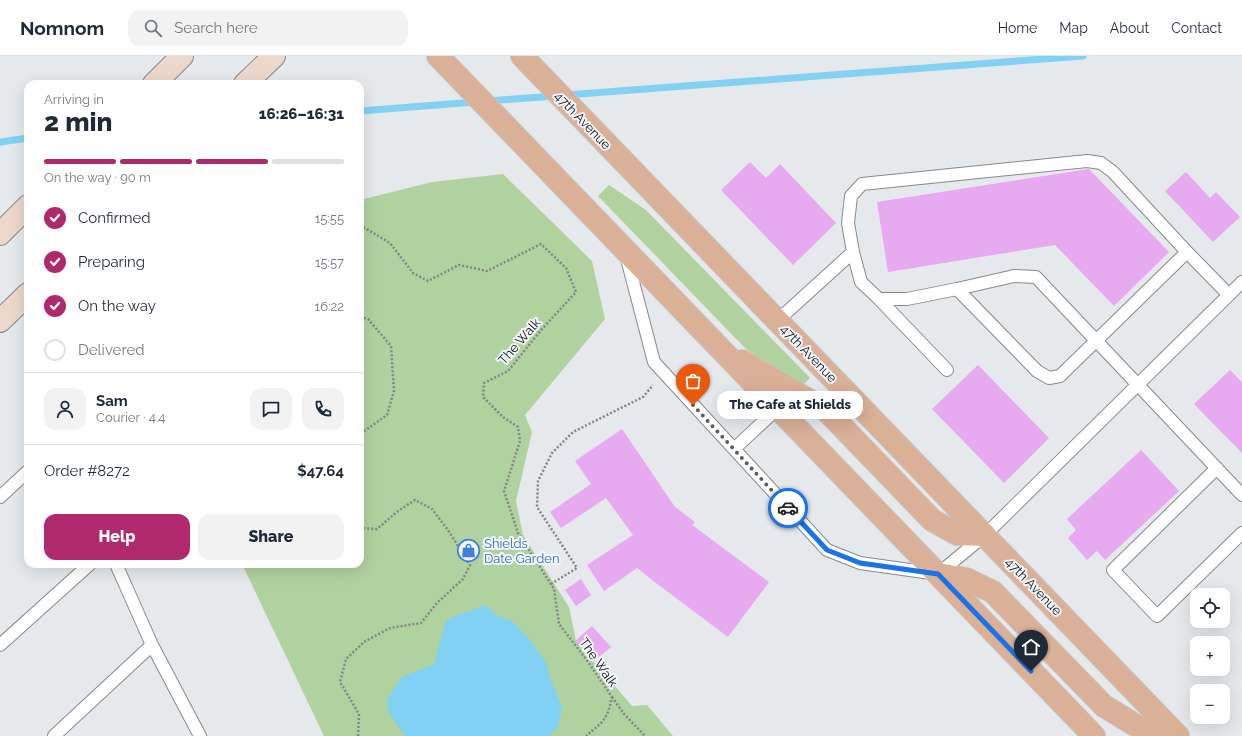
<!DOCTYPE html>
<html lang="en">
<head>
<meta charset="utf-8">
<style>
  :root { --surface:#fff; --page:#f2f2f3; --text:#1f2937; --muted:#747a83; --line:#e0e1e3; --accent:#b0296d }
  body { margin:0; font-family:Raleway,sans-serif; background:var(--page); color:var(--text); height:100vh; display:flex; flex-direction:column; font-size:15px; white-space:nowrap }
  * { box-sizing:border-box; margin:0 }
  p { font-size:13px; color:var(--muted) }
  .icon { flex:none; width:22px; height:22px; fill:none; stroke:currentColor; stroke-width:2; stroke-linecap:round; stroke-linejoin:round }
  .map { position:relative; flex:1; overflow:hidden }
  .drawer { position:absolute; left:24px; top:24px; width:340px; height:488px; display:flex; flex-direction:column; background:var(--surface); border-radius:12px; box-shadow:0 4px 16px #0002 }
  .drawer>* { flex:none }
  .buttons { position:absolute; left:1190px; top:532px; display:grid; gap:8px }
  .buttons a { display:grid; place-items:center; width:40px; height:40px; border-radius:8px; background:var(--surface); box-shadow:0 4px 16px #0002; font-size:20px }
  .pin { position:absolute; display:grid; place-items:center; width:34px; height:34px; color:#fff; margin:-41px -17px; border-radius:50% 50% 50% 0; rotate:-45deg; box-shadow:0 0 4px #0007 }
  .pin .icon { rotate:45deg }
  .courier { position:absolute; display:grid; place-items:center; width:40px; height:40px; margin:-20px; border:3px solid #1a73e8; border-radius:50%; background:#fff; color:#222; box-shadow:0 1px 5px #0007 }
  .bubble { position:absolute; height:28px; border-radius:12px; background:var(--surface); box-shadow:0 4px 16px #0002; font-size:13px; font-weight:800; line-height:28px; text-align:center }
  .headline em { font-style:normal; font-weight:800 }
  .headline div { display:flex; flex-direction:column-reverse }
  .headline { display:flex; align-items:center; justify-content:space-between; height:68px; padding:0 20px }
  h1 { font-size:26px; font-weight:800; line-height:30px }
  .bar { display:grid; grid-template-columns:repeat(4,1fr); gap:6px 4px; align-content:center; height:48px; padding:0 20px }
  .bar i { height:5px; border-radius:3px; background:var(--line) }
  .bar .selected { background:var(--accent) }
  .bar p { grid-column:span 4 }
  .line { display:flex; align-items:center; gap:10px; padding:0 20px; border-top:1px solid var(--line) }
  .line div { flex:1 }
  .round { display:grid; place-items:center; flex:none; width:42px; height:42px; border-radius:12px; background:var(--page) }
  ol { padding:0 20px; list-style:none }
  li { display:flex; align-items:center; gap:12px; height:44px }
  li p { margin-inline-start:auto }
  li .icon { padding:4px; border-radius:50%; background:var(--accent); color:#fff; stroke-width:4 }
  li:last-child { color:var(--muted) }
  li i { width:22px; height:22px; border:2px solid var(--line); border-radius:50% }
  .primary-button { display:flex; gap:8px; margin-top:auto; padding:8px 20px }
  .primary-button a { flex:1; height:46px; border-radius:12px; background:var(--accent); color:#fff; font-size:16px; font-weight:800; line-height:46px; text-align:center }
  .primary-button a+a { background:var(--page); color:var(--text) }
  header { display:flex; align-items:center; gap:24px; box-sizing:border-box; height:56px; padding:0 20px; background:var(--surface); border-bottom:1px solid var(--line) }
  header strong { font-size:19px }
  nav { display:flex; gap:22px; margin-inline-start:auto; font-size:14px }
  .search { width:280px; height:36px; background:var(--page); display:flex; align-items:center; gap:10px; box-sizing:border-box; padding:0 14px; border-radius:12px; color:var(--muted); font-size:15px }
  .map>svg:first-child { display:block }
</style>
</head>
<body>
<header>
<strong>Nomnom</strong>
<div class="search"><svg class="icon" aria-label="search" viewBox="0 0 24 24"><circle cx="10" cy="10" r="6"/><path d="M15 15l6 6"/></svg>Search here</div>
<nav><a>Home</a><a>Map</a><a>About</a><a>Contact</a></nav>
</header>
<div class="map">
<svg width="1242" height="680" viewBox="0 0 1242 680">
  <rect width="100%" height="100%" fill="#e5e9ec"/>
  <path fill="#afd29e" d="M 503,118 L 592,205 L 605,263 L 525,359 L 532,376 L 516,445 L 523,479 L 569,551 L 576,585 L 632,650 L 647,649 L 673,680 L 324,680 L 242,508 L 360,508 L 360,144 L 432,126 Z
    M 609,129 L 646,154 L 810,322 L 803,329 L 763,306 L 745,292 L 598,140 Z"/>
  <path fill="#81d1f5" d="M 486,549 L 497,560 L 512,565 L 527,580 L 547,608 L 550,622 L 562,651 L 558,671 L 549,680 L 405,680 L 389,657 L 387,644 L 402,621 L 432,609 L 434,607 L 446,565 L 454,560 Z"/>
  <g fill="none" stroke-linecap="round" stroke-linejoin="round">
    <path stroke="#81d1f5" stroke-width="7" d="M 566,39 L 1083,0
      M 488,45 L 555,40
      M 360,55 L 475,46
      M 0,86 L 28,82"/>
  </g>
  <path fill="#e7a9ef" d="M 750,106 L 766,122 L 780,108 L 836,167 L 793,209 L 721,134 Z
    M 1089,113 L 1169,196 L 1114,250 L 1055,189 L 888,216 L 877,146 Z
    M 1186,116 L 1210,142 L 1216,136 L 1240,161 L 1213,186 L 1165,135 Z
    M 978,309 L 1049,382 L 1004,427 L 932,353 Z
    M 1230,314 L 1242,326 L 1242,397 L 1194,348 Z
    M 622,373 L 675,451 L 695,466 L 692,469 L 769,526 L 728,581 L 652,524 L 637,512 L 604,535 L 587,509 L 633,479 L 606,442 L 561,472 L 550,456 L 591,428 L 575,405 Z
    M 1141,394 L 1179,435 L 1105,504 L 1097,495 L 1087,504 L 1068,482 L 1076,474 L 1067,463 Z
    M 581,523 L 591,539 L 576,550 L 565,534 Z
    M 592,570 L 611,591 L 594,605 L 575,585 Z"/>
  <g fill="none" stroke-linecap="round" stroke-linejoin="round">
    <defs>
      <path id="service" d="M 1187,196 L 1229,239
        M 626,199 L 654,306 L 827,494 L 860,507 L 938,518 L 985,479 L 1242,226
        M 957,233 L 1014,220 L 1036,221 L 1242,439
        M 879,243 L 947,314
        M 777,265 L 853,196 L 848,167 L 851,140 L 862,128 L 1087,105 L 1101,107 L 1113,116 L 1187,196 L 1060,320 L 1049,322 L 1037,315 L 957,233 L 907,243 L 879,243 L 861,226 L 853,196
        M 734,393 L 778,352
        M 1217,412 L 1113,514 L 1157,560 L 1242,477
        M 0,441 L 28,415
        M 116,508 L 152,589 L 200,680
        M 0,589 L 90,508
        M 54,680 L 152,589"/>
      <path id="secondary" d="M 154,28 L 182,0
        M 245,28 L 274,0
        M 0,178 L 28,150
        M 0,265 L 28,238"/>
      <path id="primary" d="M 438,0 L 1094,680
        M 522,0 L 1178,680
        M 742,305 L 826,354 L 932,464 L 957,478 L 985,479
        M 938,518 L 966,523 L 993,536 L 1104,650 L 1153,680"/>
    </defs>
    <use href="#service" stroke="#86898c" stroke-width="14"/>
    <use href="#secondary" stroke="#86898c" stroke-width="24"/>
    <use href="#primary" stroke="#c6c6c7" stroke-width="24"/>
    <path stroke="#838689" stroke-width="2.5" stroke-dasharray="2 2" stroke-linecap="butt" d="M 360,169 L 390,187 L 413,217 L 428,225 L 459,209 L 487,215 L 541,188 L 566,212 L 576,236 L 542,273 L 508,315 L 484,327 L 483,341 L 503,361 L 518,371 L 520,385 L 504,435 L 518,477 L 554,533 L 559,568 L 586,603 L 612,641 C 607,664 604,665 586,680
      M 360,261 L 368,263 L 391,290 L 394,335 L 387,359 L 360,378
      M 551,528 L 577,512 L 537,451 L 538,425 L 552,397 L 573,376 L 643,341 L 653,329
      M 612,641 L 624,658 L 645,680
      M 358,680 L 359,658 L 340,626 L 346,603 L 364,586 L 390,572 L 421,567 L 437,547 L 463,523 L 470,509 L 448,474 L 432,453 L 415,444 L 398,455 L 377,473 L 360,472"/>
    <use href="#service" stroke="#fff" stroke-width="12"/>
    <use href="#secondary" stroke="#ecd8ca" stroke-width="22"/>
    <use href="#primary" stroke="#dab096" stroke-width="22"/>
  </g>
  <g fill="none" stroke-linecap="round" stroke-linejoin="round">
    <path stroke="#5b5e60" stroke-width="4" stroke-dasharray="0 7.2" d="M 693,349 L 788,452"/>
    <path stroke="#1a73e8" stroke-width="5" d="M 788,452 L 827,494 L 860,507 L 938,518 L 1031,615"/>
  </g>
  <defs>
    <symbol id="shop-ring" viewBox="-11 -11 22 22"><circle r="9.5" fill="#f2f6fa" stroke="#3f7fe0" stroke-width="1.5"/><path d="M-5-2.5h2.3a2.7 3.5 0 0 1 5.4 0H5L5.5 6h-11ZM-1.5-2.5h3a1.5 2.3 0 0 0-3 0Z" fill="#3f7fe0"/></symbol>
  </defs>
  <g fill-rule="evenodd">
    <use href="#shop-ring" x="456" y="482" width="25" height="25"/>
  </g>
  <g text-anchor="middle" stroke-width="4" stroke-linejoin="round" paint-order="stroke">
    <g font-size="13" fill="#111314" stroke="#f2f6fa">
      <text transform="translate(583 64) rotate(46)" y="5">47th Avenue</text>
      <text transform="translate(519 285) rotate(-49)" y="5">The Walk</text>
      <text transform="translate(809 297) rotate(46)" y="5">47th Avenue</text>
      <text transform="translate(1034 530) rotate(46)" y="5">47th Avenue</text>
      <text transform="translate(599 606) rotate(55)" y="5">The Walk</text>
    </g>
    <g font-size="13" fill="#366cbe" stroke="#f2f6fa" text-anchor="start">
      <text x="484" y="492">Shields<tspan x="484" dy="15">Date Garden</tspan></text>
    </g>
  </g>
</svg>
<div class="buttons">
<a><svg class="icon" aria-label="locate" viewBox="0 0 24 24"><circle cx="12" cy="12" r="6"/><path d="M12 2v4M12 18v4M2 12h4M18 12h4"/></svg></a>
<a>+</a>
<a>−</a>
</div>
<div class="pin" style="left:693px;top:349px;background:#ea580c"><svg class="icon" aria-label="bag" viewBox="0 0 24 24"><path d="M5 8h14l-1 12H6zM9 8a3 3 0 0 1 6 0"/></svg></div>
<div class="pin" style="left:1031px;top:615px;background:#1f2937"><svg class="icon" aria-label="home" viewBox="0 0 24 24"><path d="M3 11l9-7 9 7M6 9v11h12V9"/></svg></div>
<div class="courier" style="left:788px;top:452px"><svg class="icon" aria-label="car" viewBox="0 0 24 24"><path d="M5 17H2v-5l4-1 3-4h7l3 4 3 1v5h-3M9 17h6M6 11h13"/><circle cx="7" cy="17" r="2"/><circle cx="17" cy="17" r="2"/></svg></div>
<div class="bubble" style="left:717px;top:335px;width:146px">The Cafe at Shields</div>
<section class="drawer">
<div class="headline"><div><h1>2 min</h1><p>Arriving in</p></div><em>16:26–16:31</em></div>
<div class="bar"><i class="selected"></i><i class="selected"></i><i class="selected"></i><i></i><p>On the way · 90 m</p></div>
<ol>
<li><svg class="icon" aria-label="check" viewBox="0 0 24 24"><path d="M5 12l5 5 9-10"/></svg>Confirmed<p>15:55</p></li>
<li><svg class="icon" aria-label="check" viewBox="0 0 24 24"><path d="M5 12l5 5 9-10"/></svg>Preparing<p>15:57</p></li>
<li><svg class="icon" aria-label="check" viewBox="0 0 24 24"><path d="M5 12l5 5 9-10"/></svg>On the way<p>16:22</p></li>
<li><i></i>Delivered</li>
</ol>
<div class="line" style="height:72px"><a class="round"><svg class="icon" aria-label="person" viewBox="0 0 24 24"><circle cx="12" cy="8" r="4"/><path d="M4 21q1-7 8-7t8 7"/></svg></a><div><b>Sam</b><p>Courier · 4.4</p></div><a class="round"><svg class="icon" aria-label="chat" viewBox="0 0 24 24"><path d="M4 5h16v11H9l-5 4z"/></svg></a><a class="round"><svg class="icon" aria-label="phone" viewBox="0 0 24 24"><path d="M5 4h4l2 5-3 2q2 4 5 5l2-3 5 2v4C11 20 4 13 5 4z"/></svg></a></div>
<div class="line" style="height:52px"><div>Order #8272</div><b>$47.64</b></div>
<div class="primary-button"><a>Help</a><a>Share</a></div>
</section>
</div>
</body>
</html>
